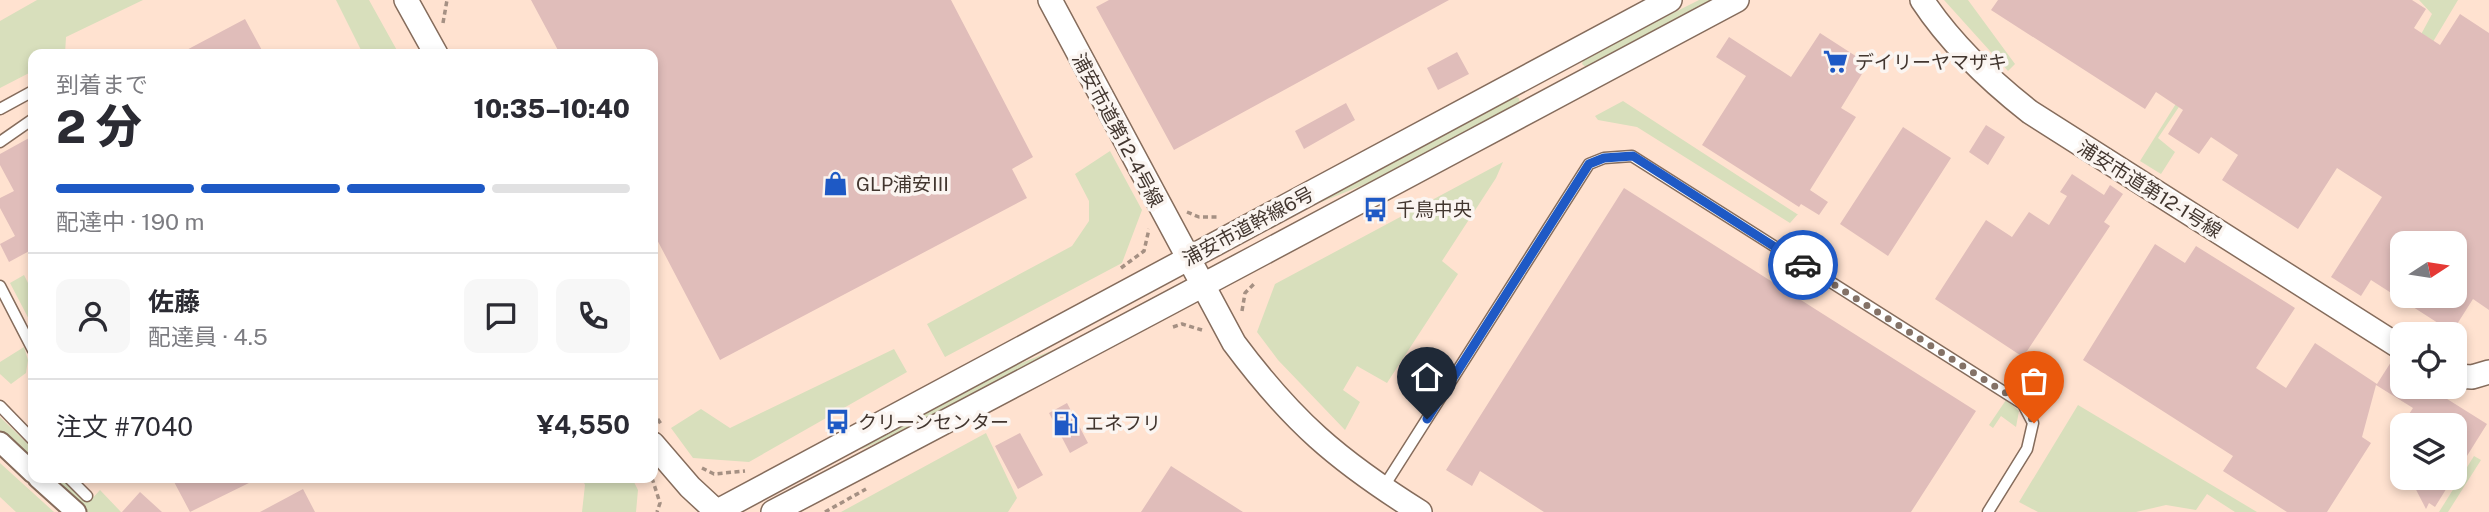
<!DOCTYPE html>
<html lang="ja">
<head>
<meta charset="utf-8">
<style>
  :root { --surface:#fff; --page:#f7f7f7; --text:#2b2b33; --muted:#7c7c81; --line:#e1e1e2; --accent:#1e59c5 }
  body { margin:0; font-family:"Public Sans","Noto Sans JP",sans-serif; background:var(--page); color:var(--text); height:100vh; display:flex; flex-direction:column; font-size:26px; white-space:nowrap }
  * { box-sizing:border-box; margin:0 }
  p { font-size:23px; color:var(--muted) }
  .icon { flex:none; width:38px; height:38px; fill:none; stroke:currentColor; stroke-width:2; stroke-linecap:round; stroke-linejoin:round }
  .map { position:relative; flex:1; overflow:hidden }
  .panel { position:absolute; left:28px; top:49px; width:630px; height:434px; display:flex; flex-direction:column; background:var(--surface); border-radius:14px; box-shadow:0 4px 10px #0003 }
  .panel>* { flex:none }
  .needle { width:46px; rotate:78deg }
  .tools { position:absolute; left:2390px; top:231px; display:grid; gap:14px }
  .tools a { display:grid; place-items:center; width:77px; height:77px; border-radius:14px; background:var(--surface); box-shadow:0 4px 10px #0003; font-size:35px }
  .pin { position:absolute; display:grid; place-items:center; width:60px; height:60px; color:#fff; margin:-72px -30px; border-radius:50% 50% 50% 0; rotate:-45deg; box-shadow:0 0 7px #0007 }
  .pin .icon { rotate:45deg }
  .courier { position:absolute; display:grid; place-items:center; width:70px; height:70px; margin:-35px; border:5px solid #1e59c5; border-radius:50%; background:#fff; color:#222; box-shadow:0 2px 9px #0007 }
  .headline em { font-style:normal; font-weight:800 }
  .headline div { display:flex; flex-direction:column-reverse }
  .headline { display:flex; align-items:center; justify-content:space-between; height:119px; padding:0 28px }
  h1 { font-size:46px; font-weight:800; line-height:52px }
  .bar { display:grid; grid-template-columns:repeat(4,1fr); gap:10px 7px; align-content:center; height:84px; padding:0 28px }
  .bar i { height:9px; border-radius:5px; background:var(--line) }
  .bar .current { background:var(--accent) }
  .bar p { grid-column:span 4 }
  .line { display:flex; align-items:center; gap:18px; padding:0 28px; border-top:2px solid var(--line) }
  .line div { flex:1 }
  .round { display:grid; place-items:center; flex:none; width:74px; height:74px; border-radius:14px; background:var(--page) }
  .map>svg:first-child { display:block }
</style>
</head>
<body>
<div class="map">
<svg width="2489" height="512" viewBox="0 0 2489 512">
  <rect width="100%" height="100%" fill="#ffe2d0"/>
  <path fill="#d8dfbc" d="M 37,0 L 143,0 L 66,37 L 65,54 L 33,54 L 33,71 L 0,88 L 0,21 Z
    M 336,0 L 369,0 L 399,54 L 363,54 Z
    M 1699,0 L 1718,0 L 1587,68 L 1582,64 L 1584,58 Z
    M 1944,0 L 1968,0 L 2015,64 L 2008,71 Z
    M 2241,0 L 2251,0 L 2158,138 L 2175,152 L 2161,174 L 2140,161 Z
    M 2419,0 L 2458,0 L 2400,97 L 2390,92 L 2432,14 Z
    M 1512,96 L 1519,98 L 1520,104 L 1405,168 L 1319,203 L 1318,200 Z
    M 1623,101 L 1797,214 L 1798,214 L 1790,223 L 1637,127 L 1598,120 L 1595,116 Z
    M 1110,151 L 1142,210 L 1122,263 L 945,357 L 927,324 L 1072,246 L 1089,221 L 1089,201 L 1075,174 Z
    M 1503,162 L 1496,178 L 1442,261 L 1458,274 L 1387,383 L 1357,366 L 1343,390 L 1360,402 L 1345,430 L 1278,360 L 1257,332 L 1275,284 Z
    M 24,275 L 33,293 L 33,327 L 10,283 Z
    M 1068,344 L 1070,348 L 947,414 L 862,449 L 860,445 L 992,375 Z
    M 24,347 L 28,360 L 26,373 L 11,384 L 0,374 L 0,362 Z
    M 894,349 L 907,372 L 749,462 L 693,458 L 671,428 L 701,409 L 730,428 Z
    M 2006,400 L 2019,411 L 2016,427 L 2001,416 L 1993,428 L 1989,425 Z
    M 2078,405 L 2257,512 L 2235,512 L 2207,494 L 2196,510 L 2166,505 L 2136,512 L 2038,512 L 2019,502 Z
    M 0,417 L 33,449 L 33,462 L 0,430 Z
    M 986,433 L 1017,498 L 1008,512 L 841,512 Z
    M 2474,456 L 2481,460 L 2448,512 L 2439,512 Z
    M 0,463 L 54,512 L 16,512 L 0,497 Z
    M 51,478 L 64,478 L 89,502 L 100,490 L 121,512 L 87,512 Z
    M 582,478 L 632,478 L 638,490 L 636,512 L 582,512 L 585,485 Z"/>
  <path fill="#e0bdba" fill-rule="evenodd" d="M 531,0 L 951,0 L 1033,157 L 1012,169 L 1027,198 L 720,360 L 653,232 L 653,54 L 560,54 Z
    M 1109,0 L 1449,0 L 1174,150 L 1096,7 Z
    M 1998,0 L 2412,0 L 2426,9 L 2414,28 L 2440,45 L 2460,14 L 2489,33 L 2489,310 L 2473,299 L 2452,332 L 2371,280 L 2361,296 L 2331,277 L 2382,197 L 2337,168 L 2298,229 L 2222,180 L 2238,155 L 2211,137 L 2199,154 L 2168,134 L 2183,110 L 2156,92 L 2145,109 L 1991,10 ZM 2403,243 L 2455,243 L 2455,296 L 2403,296 Z
    M 245,19 L 264,54 L 179,54 Z
    M 1820,33 L 1868,64 L 1841,108 L 1856,117 L 1810,190 L 1828,202 L 1819,215 L 1801,204 L 1799,207 L 1702,145 L 1746,76 L 1716,57 L 1729,37 L 1791,77 Z
    M 1457,52 L 1469,74 L 1438,90 L 1427,68 Z
    M 1346,103 L 1355,120 L 1304,149 L 1295,131 Z
    M 1986,125 L 2005,137 L 1988,165 L 1969,152 Z
    M 1903,127 L 1951,158 L 1888,256 L 1840,224 Z
    M 29,138 L 33,147 L 33,249 L 9,262 L 0,244 L 15,236 L 0,208 L 0,198 L 14,191 L 0,165 L 0,154 Z
    M 2072,174 L 2104,195 L 2110,185 L 2123,194 L 2104,222 L 2110,226 L 2023,357 L 1935,299 L 1986,220 L 2012,237 L 2029,212 L 2049,225 L 2067,196 L 2060,192 Z
    M 1624,188 L 1976,411 L 1911,512 L 1544,512 L 1480,471 L 1472,486 L 1446,470 Z
    M 2155,244 L 2185,263 L 2196,246 L 2295,308 L 2256,368 L 2286,388 L 2315,343 L 2377,384 L 2391,362 L 2403,369 L 2403,387 L 2428,387 L 2487,424 L 2455,475 L 2455,425 L 2402,425 L 2413,408 L 2376,385 L 2362,437 L 2371,443 L 2327,512 L 2287,512 L 2223,471 L 2233,456 L 2083,360 Z
    M 1067,403 L 1088,443 L 1070,453 L 1049,413 Z
    M 1020,433 L 1043,475 L 1018,489 L 995,446 Z
    M 1171,466 L 1243,512 L 1141,512 Z
    M 172,478 L 259,478 L 190,512 Z
    M 2410,478 L 2453,478 L 2435,507 L 2429,503 L 2426,509 Z
    M 303,489 L 315,512 L 260,512 Z
    M 140,492 L 162,512 L 122,512 Z"/>
  <g fill="none" stroke-linecap="round" stroke-linejoin="round">
    <defs>
      <path id="service" d="M 0,109 L 33,91
        M 0,142 L 33,119
        M 0,286 L 33,350
        M 0,406 L 33,440
        M 69,478 L 87,496
        M 1383,488 L 1589,164 L 1604,158 L 1632,156 L 2023,404 L 2033,423 L 2027,449 L 1988,512"/>
      <path id="minor" d="M 0,442 L 33,473
        M 38,478 L 76,512"/>
      <path id="tertiary" d="M 406,0 L 436,54
        M 1050,0 L 1234,343 C 1292,421 1337,460 1420,512
        M 1922,0 C 1951,44 1988,79 2030,112 L 2403,349
        M 2455,376 L 2472,377 L 2489,372
        M 653,444 L 690,487 L 717,512
        M 716,512 L 1670,0
        M 773,512 C 1096,344 1416,171 1737,0"/>
    </defs>
    <use href="#service" stroke="#856c5c" stroke-width="13"/>
    <use href="#minor" stroke="#856c5c" stroke-width="23"/>
    <use href="#tertiary" stroke="#856c5c" stroke-width="26"/>
    <path stroke="#a59083" stroke-width="3.5" stroke-dasharray="5 3.5" stroke-linecap="butt" d="M 443,23 L 447,0
      M 1187,212 L 1199,217 L 1217,217
      M 1121,268 L 1144,251 L 1149,229
      M 1242,311 L 1245,293 L 1254,284
      M 1173,327 L 1182,324 L 1202,330
      M 653,412 L 661,424
      M 702,468 L 714,474 L 745,471
      M 652,478 L 660,503 L 657,512
      M 825,512 L 866,489"/>
    <use href="#service" stroke="#fff" stroke-width="10"/>
    <use href="#minor" stroke="#fff" stroke-width="19"/>
    <use href="#tertiary" stroke="#fff" stroke-width="23"/>
  </g>
  <g fill="none" stroke-linecap="round" stroke-linejoin="round">
    <path stroke="#847267" stroke-width="7" stroke-dasharray="0 12.6" d="M 1803,265 L 2023,404 L 2034,423"/>
    <path stroke="#1e59c5" stroke-width="9" d="M 1427,419 L 1589,164 L 1604,158 L 1633,156 L 1803,265"/>
  </g>
  <defs>
    <symbol id="supermarket-bare" viewBox="-9 -9 18 18"><path d="M-6-5.5h2.5l.6 2H6L4.5 2H-2.5L-4.4-4H-6ZM-1.5 3.2a1.3 1.3 0 1 0 .1 0ZM3 3.2a1.3 1.3 0 1 0 .1 0Z" fill="#1e59c5" stroke="#fbf5f1" stroke-width="2.5" paint-order="stroke"/></symbol>
    <symbol id="shop-bare" viewBox="-9 -9 18 18"><path d="M-5-2.5h2.3a2.7 3.5 0 0 1 5.4 0H5L5.5 6h-11ZM-1.5-2.5h3a1.5 2.3 0 0 0-3 0Z" fill="#1e59c5" stroke="#fbf5f1" stroke-width="2.5" paint-order="stroke"/></symbol>
    <symbol id="bus-bare" viewBox="-9 -9 18 18"><path d="M-5-6H5V4H4V6H2V4H-2V6H-4V4H-5ZM-3.5-4V0h7V-4ZM-3.5 1.2v1.5H-2V1.2ZM2 1.2v1.5H3.5V1.2Z" fill="#1e59c5" stroke="#fbf5f1" stroke-width="2.5" paint-order="stroke"/></symbol>
    <symbol id="fuel-bare" viewBox="-9 -9 18 18"><path d="M-5.5-6h7V0h2V4h1.3V-2.5L3-4.5l.8-.8L6-3V5H2.5V1h-1V6h-7ZM-4.2-4.7v3.2H.2V-4.7Z" fill="#1e59c5" stroke="#fbf5f1" stroke-width="2.5" paint-order="stroke"/></symbol>
  </defs>
  <g fill-rule="evenodd">
    <use href="#supermarket-bare" x="1818" y="44" width="35" height="35"/>
    <use href="#shop-bare" x="818" y="166" width="35" height="35"/>
    <use href="#bus-bare" x="1358" y="192" width="35" height="35"/>
    <use href="#bus-bare" x="820" y="404" width="35" height="35"/>
    <use href="#fuel-bare" x="1048" y="406" width="35" height="35"/>
  </g>
  <g text-anchor="middle" stroke-width="7" stroke-linejoin="round" paint-order="stroke">
    <g font-size="19" fill="#42362f" stroke="#fbf5f1" text-anchor="start">
      <text x="1855" y="69">デイリーヤマザキ</text>
      <text x="856" y="191">GLP浦安Ⅲ</text>
      <text x="1396" y="216">千鳥中央</text>
      <text x="858" y="429">クリーンセンター</text>
      <text x="1085" y="430">エネフリ</text>
    </g>
    <g font-size="19" fill="#42362f" stroke="#fbf5f1">
      <text transform="translate(1118 130) rotate(62)" y="7">浦安市道第12-4号線</text>
      <text transform="translate(2150 189) rotate(32)" y="7">浦安市道第12-1号線</text>
      <text transform="translate(1248 226) rotate(-28)" y="7">浦安市道幹線6号</text>
    </g>
  </g>
</svg>
<div class="tools">
<a><svg class="needle" viewBox="-14 -14 28 28"><path d="M0-13l5 13h-10z" fill="#e53935"/><path d="M0 13l5-13h-10z" fill="#7c7c81"/></svg></a>
<a><svg class="icon" aria-label="locate" viewBox="0 0 24 24"><circle cx="12" cy="12" r="6"/><path d="M12 2v4M12 18v4M2 12h4M18 12h4"/></svg></a>
<a><svg class="icon" aria-label="layers" viewBox="0 0 24 24"><path d="M12 4l9 5-9 5-9-5zM3 14l9 5 9-5"/></svg></a>
</div>
<div class="pin" style="left:2034px;top:423px;background:#ea580c"><svg class="icon" aria-label="bag" viewBox="0 0 24 24"><path d="M5 8h14l-1 12H6zM9 8a3 3 0 0 1 6 0"/></svg></div>
<div class="pin" style="left:1427px;top:419px;background:#1f2937"><svg class="icon" aria-label="home" viewBox="0 0 24 24"><path d="M3 11l9-7 9 7M6 9v11h12V9"/></svg></div>
<div class="courier" style="left:1803px;top:265px"><svg class="icon" aria-label="car" viewBox="0 0 24 24"><path d="M5 17H2v-5l4-1 3-4h7l3 4 3 1v5h-3M9 17h6M6 11h13"/><circle cx="7" cy="17" r="2"/><circle cx="17" cy="17" r="2"/></svg></div>
<section class="panel">
<div class="headline"><div><h1>2 分</h1><p>到着まで</p></div><em>10:35–10:40</em></div>
<div class="bar"><i class="current"></i><i class="current"></i><i class="current"></i><i></i><p>配達中 · 190 m</p></div>
<div class="line" style="height:126px"><a class="round"><svg class="icon" aria-label="person" viewBox="0 0 24 24"><circle cx="12" cy="8" r="4"/><path d="M4 21q1-7 8-7t8 7"/></svg></a><div><b>佐藤</b><p>配達員 · 4.5</p></div><a class="round"><svg class="icon" aria-label="chat" viewBox="0 0 24 24"><path d="M4 5h16v11H9l-5 4z"/></svg></a><a class="round"><svg class="icon" aria-label="phone" viewBox="0 0 24 24"><path d="M5 4h4l2 5-3 2q2 4 5 5l2-3 5 2v4C11 20 4 13 5 4z"/></svg></a></div>
<div class="line" style="height:91px"><div>注文 #7040</div><b>¥4,550</b></div>
</section>
</div>
</body>
</html>
